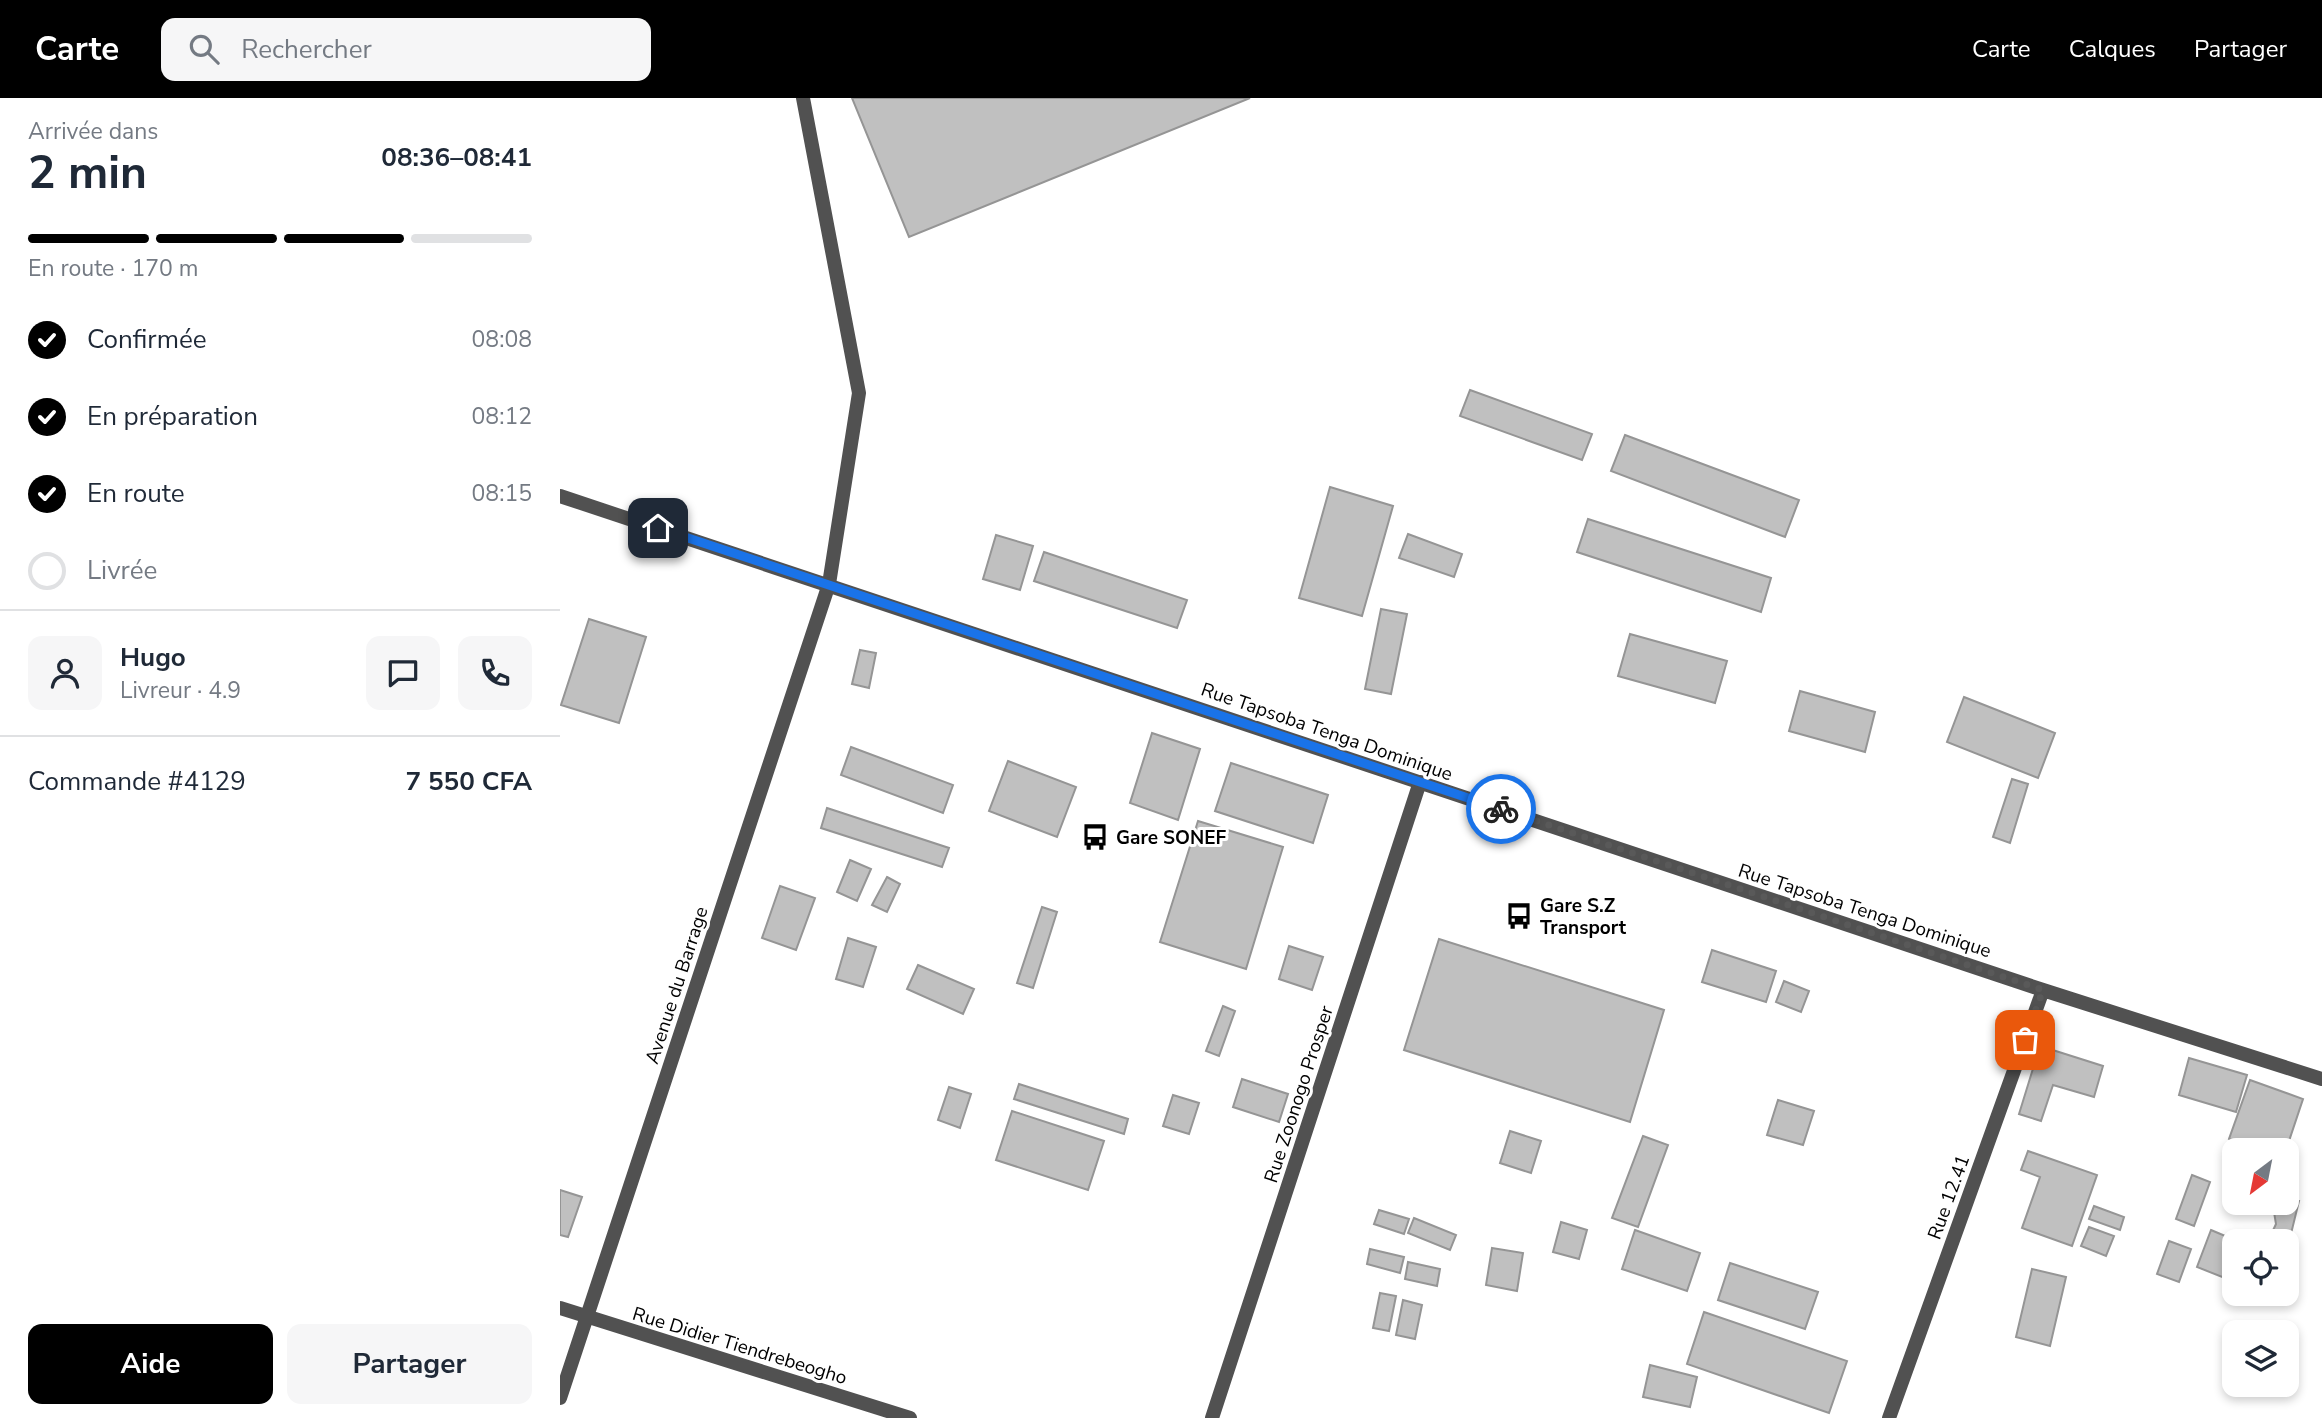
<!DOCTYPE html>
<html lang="fr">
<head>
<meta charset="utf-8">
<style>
  :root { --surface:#fff; --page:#f6f6f7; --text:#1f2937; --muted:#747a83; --line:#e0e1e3; --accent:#000 }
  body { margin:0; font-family:"Nunito Sans",sans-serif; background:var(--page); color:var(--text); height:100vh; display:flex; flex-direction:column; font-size:26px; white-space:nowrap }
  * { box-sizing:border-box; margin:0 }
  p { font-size:23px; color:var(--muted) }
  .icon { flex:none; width:38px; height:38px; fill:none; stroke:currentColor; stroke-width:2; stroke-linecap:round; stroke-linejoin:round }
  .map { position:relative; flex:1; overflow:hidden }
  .sheet { display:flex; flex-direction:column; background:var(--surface); width:560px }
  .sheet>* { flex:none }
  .needle { width:46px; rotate:212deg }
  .fabs { position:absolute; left:1662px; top:1040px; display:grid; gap:14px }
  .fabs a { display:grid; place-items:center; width:77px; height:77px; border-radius:14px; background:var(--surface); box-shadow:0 4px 10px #0003; font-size:35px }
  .pin { position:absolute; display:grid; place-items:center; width:60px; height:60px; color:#fff; margin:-30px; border-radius:14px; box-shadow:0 4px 10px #0006 }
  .courier { position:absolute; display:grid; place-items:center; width:70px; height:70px; margin:-35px; border:5px solid #1a73e8; border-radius:50%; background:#fff; color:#222; box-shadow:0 2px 9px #0007 }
  .overview em { font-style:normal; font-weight:700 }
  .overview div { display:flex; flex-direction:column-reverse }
  .overview { display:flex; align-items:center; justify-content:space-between; height:119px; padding:0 28px }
  h1 { font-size:46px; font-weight:700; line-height:52px }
  .bar { display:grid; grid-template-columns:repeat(4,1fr); gap:10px 7px; align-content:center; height:84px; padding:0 28px }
  .bar i { height:9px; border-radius:5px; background:var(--line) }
  .bar .on { background:var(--accent) }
  .bar p { grid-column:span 4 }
  .line { display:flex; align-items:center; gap:18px; padding:0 28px; border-top:2px solid var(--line) }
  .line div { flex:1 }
  .round { display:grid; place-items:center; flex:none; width:74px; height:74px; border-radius:14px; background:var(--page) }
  ol { padding:0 28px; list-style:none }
  li { display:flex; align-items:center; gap:21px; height:77px }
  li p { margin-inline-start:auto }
  li .icon { padding:7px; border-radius:50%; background:var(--accent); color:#fff; stroke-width:4 }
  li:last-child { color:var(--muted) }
  li i { width:38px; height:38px; border:4px solid var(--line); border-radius:50% }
  .primary-button { display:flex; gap:14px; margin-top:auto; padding:14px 28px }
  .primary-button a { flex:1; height:80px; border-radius:14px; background:var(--accent); color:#fff; font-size:28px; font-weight:700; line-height:80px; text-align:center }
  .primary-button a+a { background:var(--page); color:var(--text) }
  header { display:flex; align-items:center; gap:42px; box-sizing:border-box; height:98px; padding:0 35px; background:var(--accent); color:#fff }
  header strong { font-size:33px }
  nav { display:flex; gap:38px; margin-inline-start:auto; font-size:24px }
  .search { width:490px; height:63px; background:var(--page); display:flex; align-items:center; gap:18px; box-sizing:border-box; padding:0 24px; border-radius:14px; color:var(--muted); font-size:26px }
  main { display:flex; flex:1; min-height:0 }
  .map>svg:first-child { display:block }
</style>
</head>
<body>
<header>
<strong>Carte</strong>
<div class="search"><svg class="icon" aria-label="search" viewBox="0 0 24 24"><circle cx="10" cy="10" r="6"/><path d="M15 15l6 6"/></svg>Rechercher</div>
<nav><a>Carte</a><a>Calques</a><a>Partager</a></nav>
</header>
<main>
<section class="sheet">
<div class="overview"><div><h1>2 min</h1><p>Arrivée dans</p></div><em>08:36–08:41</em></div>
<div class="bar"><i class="on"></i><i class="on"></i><i class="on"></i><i></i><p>En route · 170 m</p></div>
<ol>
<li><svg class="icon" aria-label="check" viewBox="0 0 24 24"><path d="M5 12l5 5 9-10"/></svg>Confirmée<p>08:08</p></li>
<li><svg class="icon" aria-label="check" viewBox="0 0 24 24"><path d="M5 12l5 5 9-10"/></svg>En préparation<p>08:12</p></li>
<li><svg class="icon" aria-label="check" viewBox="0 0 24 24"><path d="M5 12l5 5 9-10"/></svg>En route<p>08:15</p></li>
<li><i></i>Livrée</li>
</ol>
<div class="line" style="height:126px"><a class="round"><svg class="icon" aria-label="person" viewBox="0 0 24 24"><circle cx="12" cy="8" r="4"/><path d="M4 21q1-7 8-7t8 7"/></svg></a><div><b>Hugo</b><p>Livreur · 4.9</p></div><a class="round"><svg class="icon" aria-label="chat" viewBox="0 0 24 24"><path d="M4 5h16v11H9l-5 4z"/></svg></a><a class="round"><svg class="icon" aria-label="phone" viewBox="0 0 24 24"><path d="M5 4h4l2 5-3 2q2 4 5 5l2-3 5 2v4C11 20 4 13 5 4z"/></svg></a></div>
<div class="line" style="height:91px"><div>Commande #4129</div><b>7 550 CFA</b></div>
<div class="primary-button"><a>Aide</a><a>Partager</a></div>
</section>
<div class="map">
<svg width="1762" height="1320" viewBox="0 0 1762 1320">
  <rect width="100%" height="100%" fill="#fff"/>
  <path fill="#c0c0c0" stroke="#959595" stroke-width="2" d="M 292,0 L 690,0 L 349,139 Z
    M 910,292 L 1032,336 L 1022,362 L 900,318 Z
    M 1065,337 L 1239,402 L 1225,439 L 1051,373 Z
    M 770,389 L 833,408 L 802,518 L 739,500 Z
    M 1028,421 L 1211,480 L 1201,514 L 1017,454 Z
    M 848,436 L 902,456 L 894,479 L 839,460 Z
    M 436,437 L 473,448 L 460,492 L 423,481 Z
    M 484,454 L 627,502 L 617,530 L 474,483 Z
    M 821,511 L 847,516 L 831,596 L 805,591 Z
    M 29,521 L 86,539 L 59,625 L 1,607 Z
    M 1070,536 L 1167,563 L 1155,605 L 1058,578 Z
    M 300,552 L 316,555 L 309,590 L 292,586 Z
    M 1240,593 L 1315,614 L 1305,654 L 1229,633 Z
    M 1404,599 L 1495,635 L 1478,680 L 1387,644 Z
    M 592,635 L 640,651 L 618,722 L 570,705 Z
    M 291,649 L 393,687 L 383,715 L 281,677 Z
    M 448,663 L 516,689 L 497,739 L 429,713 Z
    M 671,665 L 768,697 L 753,745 L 655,713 Z
    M 1452,681 L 1468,686 L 1450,745 L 1433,739 Z
    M 267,710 L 389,750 L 382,769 L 261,730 Z
    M 638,723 L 723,749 L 686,871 L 600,844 Z
    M 290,762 L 311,771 L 297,803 L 277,794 Z
    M 327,779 L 340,786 L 327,814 L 312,807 Z
    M 220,788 L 255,800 L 236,852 L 202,840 Z
    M 482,809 L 497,814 L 473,890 L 457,885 Z
    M 288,840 L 316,849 L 303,889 L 276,881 Z
    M 879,841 L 1104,912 L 1070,1024 L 844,952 Z
    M 729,848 L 763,859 L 752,892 L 719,881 Z
    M 1152,852 L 1216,873 L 1206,904 L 1142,884 Z
    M 358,867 L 414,891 L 403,916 L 347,891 Z
    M 1224,883 L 1249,893 L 1241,914 L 1216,904 Z
    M 663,908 L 675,913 L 659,958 L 646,953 Z
    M 1480,948 L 1543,968 L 1534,999 L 1493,987 L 1481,1023 L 1459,1016 Z
    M 1629,960 L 1687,977 L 1676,1014 L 1619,997 Z
    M 682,981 L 728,996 L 719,1024 L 673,1009 Z
    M 1690,982 L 1743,1001 L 1726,1052 L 1700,1052 L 1669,1041 Z
    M 459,986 L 568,1021 L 564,1036 L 454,1001 Z
    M 389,989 L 411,996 L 400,1030 L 378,1022 Z
    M 613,997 L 639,1005 L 629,1036 L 603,1028 Z
    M 1218,1002 L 1254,1013 L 1243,1047 L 1207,1037 Z
    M 452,1013 L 544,1043 L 528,1092 L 436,1062 Z
    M 950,1033 L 981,1043 L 971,1075 L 940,1065 Z
    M 1083,1038 L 1108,1047 L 1078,1129 L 1052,1120 Z
    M 1468,1053 L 1537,1077 L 1512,1148 L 1462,1130 L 1480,1079 L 1461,1072 Z
    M 1632,1077 L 1650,1084 L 1634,1128 L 1616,1121 Z
    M 0,1092 L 22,1099 L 8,1139 L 0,1137 Z
    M 1727,1100 L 1739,1103 L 1728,1148 L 1727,1143 L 1708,1143 L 1716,1126 L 1714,1114 L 1705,1108 L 1705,1104 L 1727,1104 Z
    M 1534,1108 L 1564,1119 L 1560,1132 L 1529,1121 Z
    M 819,1112 L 849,1121 L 844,1136 L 814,1126 Z
    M 854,1120 L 896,1137 L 890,1152 L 848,1135 Z
    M 1001,1124 L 1027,1132 L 1019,1161 L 993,1154 Z
    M 1529,1129 L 1554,1138 L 1546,1158 L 1521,1148 Z
    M 1075,1132 L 1140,1155 L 1127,1193 L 1062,1171 Z
    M 1651,1132 L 1677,1143 L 1675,1143 L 1675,1184 L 1637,1169 Z
    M 1609,1143 L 1631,1151 L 1619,1184 L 1597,1176 Z
    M 932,1150 L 963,1155 L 957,1193 L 926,1187 Z
    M 810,1151 L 844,1159 L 840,1175 L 807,1166 Z
    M 848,1164 L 880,1171 L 877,1188 L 845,1181 Z
    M 1170,1165 L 1258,1194 L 1245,1231 L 1158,1202 Z
    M 1472,1171 L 1506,1179 L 1490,1248 L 1456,1239 Z
    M 820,1195 L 836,1198 L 829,1233 L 813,1230 Z
    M 843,1202 L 862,1207 L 855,1241 L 836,1237 Z
    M 1144,1214 L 1287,1263 L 1269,1315 L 1127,1266 Z
    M 1090,1267 L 1137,1279 L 1130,1309 L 1083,1299 Z"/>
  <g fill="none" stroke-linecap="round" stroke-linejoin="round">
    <path stroke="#515151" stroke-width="14" d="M 243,0 L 299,295 L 269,486"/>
    <path stroke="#515151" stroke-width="14" d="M 0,398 L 1483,892 L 1762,981
      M 0,1210 L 350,1320
      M 0,1300 L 269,486
      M 652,1320 L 860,684
      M 1329,1320 L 1483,892"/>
  </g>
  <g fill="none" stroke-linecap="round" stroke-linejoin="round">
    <path stroke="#595959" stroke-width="7" stroke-dasharray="0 12.6" d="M 941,711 L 1483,892 L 1465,942"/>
    <path stroke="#1a73e8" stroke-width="9" d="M 98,430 L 941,711"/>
  </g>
  <defs>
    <symbol id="bus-bare" viewBox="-9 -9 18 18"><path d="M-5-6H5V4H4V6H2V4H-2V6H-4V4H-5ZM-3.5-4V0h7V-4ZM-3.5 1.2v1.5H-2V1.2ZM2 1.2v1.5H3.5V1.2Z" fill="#000" stroke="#fff" stroke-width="2.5" paint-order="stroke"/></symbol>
  </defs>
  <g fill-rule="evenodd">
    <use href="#bus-bare" x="516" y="720" width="38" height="38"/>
    <use href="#bus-bare" x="940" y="799" width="38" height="38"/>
  </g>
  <g text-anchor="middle" stroke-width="6" stroke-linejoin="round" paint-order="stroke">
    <g font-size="19" fill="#000" stroke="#fff">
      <text transform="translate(767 633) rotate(19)" y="7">Rue Tapsoba Tenga Dominique</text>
      <text transform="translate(1305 812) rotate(18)" y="7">Rue Tapsoba Tenga Dominique</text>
      <text transform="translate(116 887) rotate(-72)" y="7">Avenue du Barrage</text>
      <text transform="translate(738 996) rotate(-72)" y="7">Rue Zoonogo Prosper</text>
      <text transform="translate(1388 1099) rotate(-70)" y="7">Rue 12.41</text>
      <text transform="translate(180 1247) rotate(17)" y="7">Rue Didier Tiendrebeogho</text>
    </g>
    <g font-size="19" font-weight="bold" fill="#000" stroke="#fff" text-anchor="start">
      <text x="556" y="746">Gare SONEF</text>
      <text x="980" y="814">Gare S.Z<tspan x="980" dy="22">Transport</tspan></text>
    </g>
  </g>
</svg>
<div class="fabs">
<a><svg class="needle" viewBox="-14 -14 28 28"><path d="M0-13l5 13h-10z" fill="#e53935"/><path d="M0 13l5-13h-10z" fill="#747a83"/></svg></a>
<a><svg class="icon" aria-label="locate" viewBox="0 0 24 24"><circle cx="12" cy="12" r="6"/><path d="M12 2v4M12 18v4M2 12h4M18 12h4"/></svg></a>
<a><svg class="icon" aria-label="layers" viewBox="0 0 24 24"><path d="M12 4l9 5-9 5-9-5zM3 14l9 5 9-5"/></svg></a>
</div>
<div class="pin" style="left:1465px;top:942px;background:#ea580c"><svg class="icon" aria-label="bag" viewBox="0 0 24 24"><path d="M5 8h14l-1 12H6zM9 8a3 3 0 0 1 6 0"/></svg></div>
<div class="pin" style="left:98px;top:430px;background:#1f2937"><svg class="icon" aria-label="home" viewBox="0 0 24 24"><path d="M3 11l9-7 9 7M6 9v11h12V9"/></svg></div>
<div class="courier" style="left:941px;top:711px"><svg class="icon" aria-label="bike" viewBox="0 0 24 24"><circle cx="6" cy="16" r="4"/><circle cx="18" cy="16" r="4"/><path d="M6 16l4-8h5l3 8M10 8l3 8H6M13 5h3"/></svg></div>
</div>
</main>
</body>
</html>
